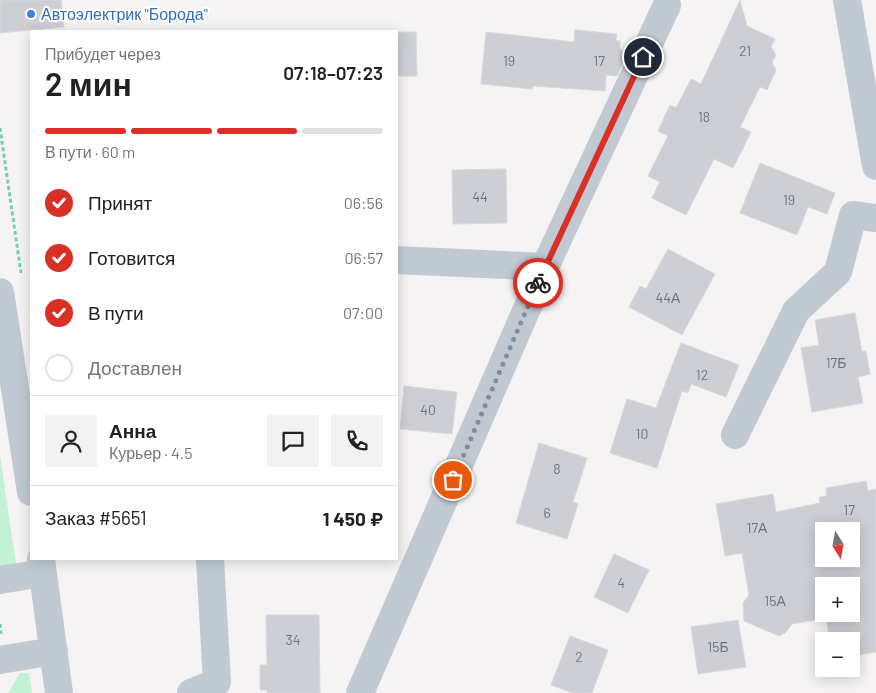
<!DOCTYPE html>
<html lang="ru">
<head>
<meta charset="utf-8">
<style>
  :root { --surface:#fff; --page:#f2f2f2; --text:#222; --muted:#767676; --line:#e0e0e0; --accent:#d93025 }
  body { margin:0; font-family:Barlow,sans-serif; background:var(--page); color:var(--text); height:100vh; display:flex; flex-direction:column; font-size:19px; white-space:nowrap }
  * { box-sizing:border-box; margin:0 }
  p { font-size:16px; color:var(--muted) }
  .icon { flex:none; width:28px; height:28px; fill:none; stroke:currentColor; stroke-width:2; stroke-linecap:round; stroke-linejoin:round }
  .map { position:relative; flex:1; overflow:hidden }
  .details { position:absolute; left:30px; top:30px; width:368px; height:530px; display:flex; flex-direction:column; background:var(--surface); border-radius:0px; box-shadow:0 2px 12px #0003 }
  .details>* { flex:none }
  .needle { width:32px; rotate:169deg }
  .tools { position:absolute; left:815px; top:522px; display:grid; gap:10px }
  .tools a { display:grid; place-items:center; width:45px; height:45px; border-radius:0px; background:var(--surface); box-shadow:0 2px 12px #0003; font-size:25px }
  .pin { position:absolute; display:grid; place-items:center; width:42px; height:42px; color:#fff; margin:-21px; border:2px solid #fff; border-radius:50%; box-shadow:0 1px 5px #0007 }
  .courier { position:absolute; display:grid; place-items:center; width:50px; height:50px; margin:-25px; border:4px solid #d93025; border-radius:50%; background:#fff; color:#222; box-shadow:0 1px 6px #0007 }
  .overview em { font-style:normal; font-weight:600 }
  .overview div { display:flex; flex-direction:column-reverse }
  .overview { display:flex; align-items:center; justify-content:space-between; height:85px; padding:0 15px }
  h1 { font-size:32px; font-weight:600; line-height:38px }
  .bar { display:grid; grid-template-columns:repeat(4,1fr); gap:8px 5px; align-content:center; height:60px; padding:0 15px }
  .bar i { height:6px; border-radius:4px; background:var(--line) }
  .bar .on { background:var(--accent) }
  .bar p { grid-column:span 4 }
  .line { display:flex; align-items:center; gap:12px; padding:0 15px; border-top:1px solid var(--line) }
  .line div { flex:1 }
  .round { display:grid; place-items:center; flex:none; width:52px; height:52px; border-radius:0px; background:var(--page) }
  ol { padding:0 15px; list-style:none }
  li { display:flex; align-items:center; gap:15px; height:55px }
  li p { margin-inline-start:auto }
  li .icon { padding:5px; border-radius:50%; background:var(--accent); color:#fff; stroke-width:4 }
  li:last-child { color:var(--muted) }
  li i { width:28px; height:28px; border:2px solid var(--line); border-radius:50% }
  .map>svg:first-child { display:block }
</style>
</head>
<body>
<div class="map">
<svg width="876" height="693" viewBox="0 0 876 693">
  <rect width="100%" height="100%" fill="#f5f3f3"/>
  <path fill="#c3f1d5" d="M 0,456 L 18,577 L 0,580 Z
    M 20,673 L 29,673 L 32,693 L 8,693 Z"/>
  <path fill="#cdcfd5" stroke="#d7d9de" fill-rule="evenodd" d="M 0,0 L 61,0 L 64,27 L 0,33 Z
    M 740,0 L 747,26 L 775,39 L 771,47 L 776,55 L 772,62 L 776,70 L 767,90 L 760,87 L 740,127 L 751,132 L 733,168 L 714,159 L 686,215 L 652,198 L 660,182 L 648,176 L 668,136 L 658,131 L 670,105 L 676,108 L 691,79 L 701,84 Z
    M 575,30 L 617,34 L 616,41 L 620,41 L 620,49 L 625,53 L 625,58 L 617,76 L 606,75 L 605,91 L 533,86 L 532,89 L 481,84 L 486,32 L 574,42 Z
    M 396,32 L 416,32 L 417,76 L 396,76 Z
    M 760,163 L 835,193 L 827,214 L 808,207 L 797,235 L 740,213 Z
    M 506,169 L 507,223 L 453,224 L 452,170 Z
    M 668,249 L 715,274 L 682,335 L 629,307 L 640,286 L 646,289 Z
    M 855,313 L 862,352 L 866,351 L 870,374 L 858,377 L 863,403 L 812,412 L 801,348 L 819,345 L 815,320 Z
    M 681,343 L 739,365 L 726,397 L 691,384 L 688,393 L 682,391 L 657,468 L 610,453 L 627,399 L 656,408 Z
    M 404,386 L 457,392 L 452,434 L 400,429 Z
    M 539,443 L 587,458 L 573,502 L 578,504 L 567,539 L 516,523 Z
    M 866,481 L 868,491 L 876,489 L 876,652 L 851,656 L 851,641 L 830,641 L 826,618 L 792,624 L 785,633 L 779,636 L 744,621 L 743,603 L 749,595 L 742,553 L 725,556 L 716,504 L 773,494 L 776,512 L 820,503 L 819,497 L 827,496 L 826,488 ZM 824,531 L 851,531 L 851,559 L 824,559 ZM 824,586 L 851,586 L 851,614 L 824,614 Z
    M 614,554 L 649,570 L 628,613 L 594,597 Z
    M 266,615 L 319,615 L 320,693 L 267,693 L 267,690 L 260,690 L 260,665 L 267,665 Z
    M 738,620 L 746,667 L 698,674 L 691,627 Z
    M 570,636 L 608,650 L 592,693 L 573,693 L 551,685 Z"/>
  <g fill="none" stroke-linecap="round" stroke-linejoin="round">
    <path stroke="#7ad0a6" stroke-width="3" stroke-dasharray="4 2.5" stroke-linecap="butt" d="M 0,128 L 21,273
      M 0,624 L 1,634"/>
    <path stroke="#c1cad2" stroke-width="28" d="M 847,0 L 876,166
      M 396,260 L 545,267
      M 0,292 L 31,492
      M 735,435 L 796,311 L 838,272 L 853,215 L 876,218
      M 41,559 L 59,693
      M 0,580 L 43,573
      M 0,660 L 54,651
      M 191,693 L 217,682 L 210,559
      M 360,693 L 545,267 L 667,5"/>
  </g>
  <g fill="none" stroke-linecap="round" stroke-linejoin="round">
    <path stroke="#868d94" stroke-width="5" stroke-dasharray="0 9" d="M 453,480 L 538,283"/>
    <path stroke="#d93025" stroke-width="6" d="M 538,283 L 643,57"/>
  </g>
  <circle fill="#3f7fe0" stroke="#fff" stroke-width="2" cx="31" cy="14" r="5"/>
  <g text-anchor="middle" stroke-width="4" stroke-linejoin="round" paint-order="stroke">
    <g font-size="14" fill="#6b747e">
      <text x="745" y="56">21</text>
      <text x="509" y="66">19</text>
      <text x="599" y="66">17</text>
      <text x="704" y="122">18</text>
      <text x="480" y="202">44</text>
      <text x="789" y="205">19</text>
      <text x="668" y="303">44А</text>
      <text x="836" y="368">17Б</text>
      <text x="702" y="380">12</text>
      <text x="428" y="415">40</text>
      <text x="642" y="439">10</text>
      <text x="557" y="474">8</text>
      <text x="849" y="515">17</text>
      <text x="547" y="518">6</text>
      <text x="757" y="533">17А</text>
      <text x="621" y="588">4</text>
      <text x="775" y="606">15А</text>
      <text x="293" y="645">34</text>
      <text x="718" y="652">15Б</text>
      <text x="579" y="662">2</text>
    </g>
    <g font-size="16" fill="#366cbe" stroke="#fff" text-anchor="start">
      <text x="41" y="20">Автоэлектрик "Борода"</text>
    </g>
  </g>
</svg>
<div class="tools">
<a><svg class="needle" viewBox="-14 -14 28 28"><path d="M0-13l5 13h-10z" fill="#e53935"/><path d="M0 13l5-13h-10z" fill="#767676"/></svg></a>
<a>+</a>
<a>−</a>
</div>
<div class="pin" style="left:453px;top:480px;background:#ea580c"><svg class="icon" aria-label="bag" viewBox="0 0 24 24"><path d="M5 8h14l-1 12H6zM9 8a3 3 0 0 1 6 0"/></svg></div>
<div class="pin" style="left:643px;top:57px;background:#1f2937"><svg class="icon" aria-label="home" viewBox="0 0 24 24"><path d="M3 11l9-7 9 7M6 9v11h12V9"/></svg></div>
<div class="courier" style="left:538px;top:283px"><svg class="icon" aria-label="bike" viewBox="0 0 24 24"><circle cx="6" cy="16" r="4"/><circle cx="18" cy="16" r="4"/><path d="M6 16l4-8h5l3 8M10 8l3 8H6M13 5h3"/></svg></div>
<section class="details">
<div class="overview"><div><h1>2 мин</h1><p>Прибудет через</p></div><em>07:18–07:23</em></div>
<div class="bar"><i class="on"></i><i class="on"></i><i class="on"></i><i></i><p>В пути · 60 m</p></div>
<ol>
<li><svg class="icon" aria-label="check" viewBox="0 0 24 24"><path d="M5 12l5 5 9-10"/></svg>Принят<p>06:56</p></li>
<li><svg class="icon" aria-label="check" viewBox="0 0 24 24"><path d="M5 12l5 5 9-10"/></svg>Готовится<p>06:57</p></li>
<li><svg class="icon" aria-label="check" viewBox="0 0 24 24"><path d="M5 12l5 5 9-10"/></svg>В пути<p>07:00</p></li>
<li><i></i>Доставлен</li>
</ol>
<div class="line" style="height:90px"><a class="round"><svg class="icon" aria-label="person" viewBox="0 0 24 24"><circle cx="12" cy="8" r="4"/><path d="M4 21q1-7 8-7t8 7"/></svg></a><div><b>Анна</b><p>Курьер · 4.5</p></div><a class="round"><svg class="icon" aria-label="chat" viewBox="0 0 24 24"><path d="M4 5h16v11H9l-5 4z"/></svg></a><a class="round"><svg class="icon" aria-label="phone" viewBox="0 0 24 24"><path d="M5 4h4l2 5-3 2q2 4 5 5l2-3 5 2v4C11 20 4 13 5 4z"/></svg></a></div>
<div class="line" style="height:65px"><div>Заказ #5651</div><b>1 450 ₽</b></div>
</section>
</div>
</body>
</html>
